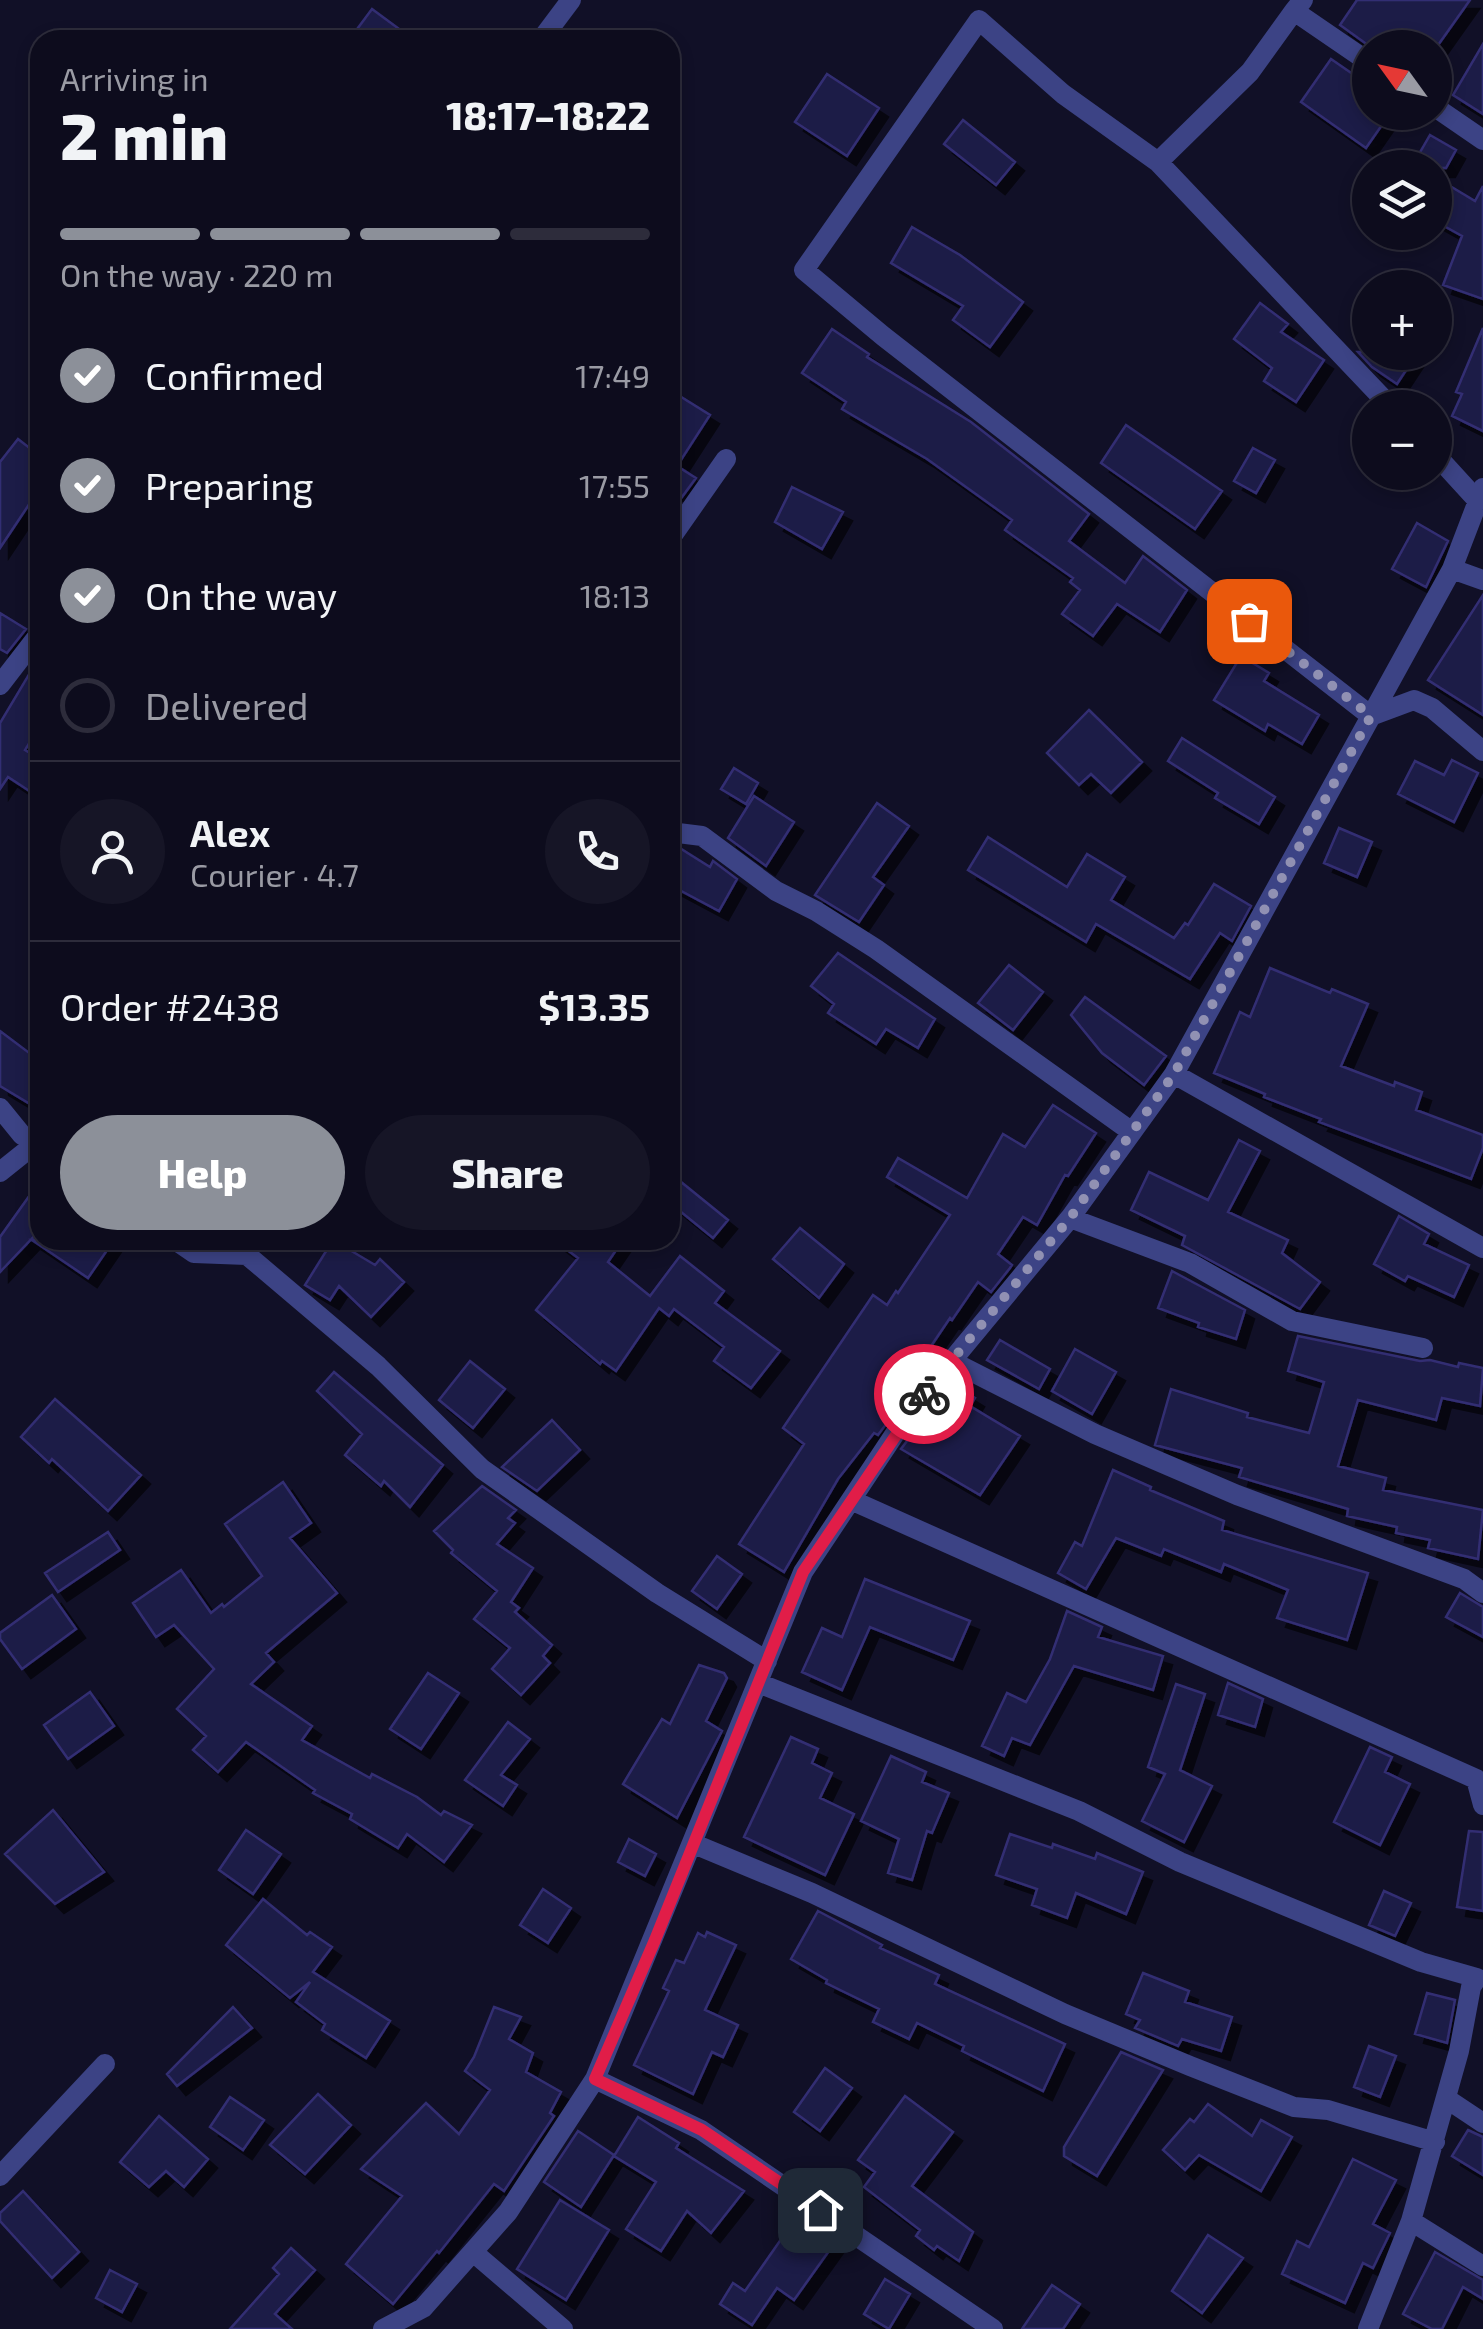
<!DOCTYPE html>
<html lang="en">
<head>
<meta charset="utf-8">
<style>
  :root { --surface:#0d0c1d; --page:#161526; --text:#f1f3f6; --muted:#9a9ba4; --line:#2d2c3b; --accent:#8c9099 }
  body { margin:0; font-family:"Exo 2",sans-serif; background:var(--page); color:var(--text); height:100vh; display:flex; flex-direction:column; font-size:38px; white-space:nowrap }
  * { box-sizing:border-box; margin:0 }
  p { font-size:32px; color:var(--muted) }
  .icon { flex:none; width:55px; height:55px; fill:none; stroke:currentColor; stroke-width:2; stroke-linecap:round; stroke-linejoin:round }
  .map { position:relative; flex:1; overflow:hidden }
  .drawer { position:absolute; left:30px; top:30px; width:650px; height:1220px; display:flex; flex-direction:column; background:var(--surface); border-radius:30px; box-shadow:0 5px 15px #0003,0 0 0 2px var(--line) }
  .drawer>* { flex:none }
  .needle { width:65px; rotate:303deg }
  .tools { position:absolute; left:1352px; top:30px; display:grid; gap:20px }
  .tools a { display:grid; place-items:center; width:100px; height:100px; border-radius:50%; background:var(--surface); box-shadow:0 5px 15px #0003,0 0 0 2px var(--line); font-size:50px }
  .pin { position:absolute; display:grid; place-items:center; width:85px; height:85px; color:#fff; margin:-42px; border-radius:20px; box-shadow:0 5px 15px #0006 }
  .courier { position:absolute; display:grid; place-items:center; width:100px; height:100px; margin:-50px; border:8px solid #e11d48; border-radius:50%; background:#fff; color:#222; box-shadow:0 2px 12px #0007 }
  .overview em { font-style:normal; font-weight:800 }
  .overview div { display:flex; flex-direction:column-reverse }
  .overview { display:flex; align-items:center; justify-content:space-between; height:170px; padding:0 30px }
  h1 { font-size:65px; font-weight:800; line-height:75px }
  .bar { display:grid; grid-template-columns:repeat(4,1fr); gap:15px 10px; align-content:center; height:120px; padding:0 30px }
  .bar i { height:12px; border-radius:8px; background:var(--line) }
  .bar .active { background:var(--accent) }
  .bar p { grid-column:span 4 }
  .line { display:flex; align-items:center; gap:25px; padding:0 30px; border-top:2px solid var(--line) }
  .line div { flex:1 }
  .round { display:grid; place-items:center; flex:none; width:105px; height:105px; border-radius:52px; background:var(--page) }
  ol { padding:0 30px; list-style:none }
  li { display:flex; align-items:center; gap:30px; height:110px }
  li p { margin-inline-start:auto }
  li .icon { padding:10px; border-radius:50%; background:var(--accent); color:#fff; stroke-width:4 }
  li:last-child { color:var(--muted) }
  li i { width:55px; height:55px; border:5px solid var(--line); border-radius:50% }
  .cta { display:flex; gap:20px; margin-top:auto; padding:20px 30px }
  .cta a { flex:1; height:115px; border-radius:60px; background:var(--accent); color:#fff; font-size:40px; font-weight:800; line-height:115px; text-align:center }
  .cta a+a { background:var(--page); color:var(--text) }
  .map>svg:first-child { display:block }
</style>
</head>
<body>
<div class="map">
<svg width="1483" height="2329" viewBox="0 0 1483 2329">
  <defs>
    <filter id="shadow"><feDropShadow dx="9" dy="9" stdDeviation="0" flood-color="#0009"/></filter>
  </defs>
  <rect width="100%" height="100%" fill="#111027"/>
  <path fill="#1f1c47" stroke="#332e73" stroke-width="2.5" filter="url(#shadow)" d="M 1357,0 L 1470,0 L 1436,48 L 1372,48 L 1340,25 Z
    M 372,9 L 414,40 L 349,40 Z
    M 1483,44 L 1483,114 L 1453,95 Z
    M 1331,59 L 1370,86 L 1370,112 L 1391,112 L 1366,148 L 1301,102 Z
    M 827,74 L 879,108 L 847,156 L 795,122 Z
    M 963,120 L 1015,162 L 996,185 L 944,144 Z
    M 1430,135 L 1456,150 L 1446,168 L 1411,168 Z
    M 1435,177 L 1475,201 L 1483,186 L 1483,299 L 1443,285 L 1462,236 L 1435,221 Z
    M 912,227 L 960,255 L 1023,302 L 990,347 L 953,320 L 963,306 L 891,263 Z
    M 1260,303 L 1288,324 L 1281,332 L 1324,360 L 1296,402 L 1264,381 L 1272,368 L 1234,339 Z
    M 1483,328 L 1483,431 L 1452,416 L 1462,394 L 1456,392 Z
    M 832,329 L 869,354 L 867,357 L 971,422 L 1089,514 L 1069,541 L 1125,583 L 1143,556 L 1187,590 L 1160,632 L 1117,604 L 1093,636 L 1062,614 L 1080,590 L 1070,582 L 1073,578 L 1005,530 L 1012,520 L 927,459 L 842,409 L 846,402 L 802,373 Z
    M 1358,352 L 1418,352 L 1397,384 L 1372,367 Z
    M 670,390 L 710,415 L 677,466 L 696,478 L 682,497 L 670,489 Z
    M 1126,425 L 1222,491 L 1195,529 L 1101,463 Z
    M 18,439 L 40,456 L 40,488 L 0,548 L 0,462 Z
    M 1253,448 L 1275,460 L 1256,493 L 1234,481 Z
    M 792,487 L 843,512 L 822,549 L 775,522 Z
    M 1417,523 L 1448,541 L 1426,587 L 1392,569 Z
    M 1483,595 L 1483,715 L 1428,680 Z
    M 0,613 L 26,629 L 7,653 L 0,649 Z
    M 40,656 L 40,726 L 25,750 L 40,759 L 40,798 L 8,777 L 0,789 L 0,723 Z
    M 1241,656 L 1269,673 L 1264,681 L 1319,715 L 1302,744 L 1268,724 L 1265,731 L 1214,700 Z
    M 1089,710 L 1142,762 L 1111,793 L 1091,774 L 1079,785 L 1047,753 Z
    M 1182,738 L 1275,797 L 1259,824 L 1215,798 L 1218,793 L 1168,761 Z
    M 1452,760 L 1478,773 L 1454,822 L 1398,794 L 1415,761 L 1444,775 Z
    M 734,768 L 758,783 L 746,804 L 721,789 Z
    M 754,796 L 794,822 L 766,866 L 728,838 Z
    M 877,803 L 909,826 L 873,877 L 884,885 L 859,922 L 815,895 Z
    M 1339,828 L 1372,842 L 1357,877 L 1324,863 Z
    M 988,837 L 1067,887 L 1087,854 L 1125,877 L 1111,900 L 1174,938 L 1185,923 L 1188,925 L 1214,884 L 1251,906 L 1232,941 L 1220,933 L 1190,979 L 1096,924 L 1086,942 L 968,870 Z
    M 670,846 L 678,847 L 710,867 L 713,861 L 737,879 L 719,911 L 670,885 Z
    M 838,953 L 935,1019 L 918,1048 L 886,1029 L 876,1044 L 828,1013 L 834,1004 L 811,986 Z
    M 1009,965 L 1043,992 L 1013,1030 L 978,1003 Z
    M 1270,968 L 1330,993 L 1332,989 L 1368,1004 L 1341,1066 L 1394,1086 L 1395,1082 L 1422,1092 L 1416,1110 L 1483,1135 L 1483,1148 L 1471,1179 L 1319,1122 L 1321,1119 L 1264,1097 L 1265,1094 L 1214,1073 L 1240,1012 L 1250,1017 Z
    M 1085,997 L 1166,1056 L 1144,1085 L 1102,1053 L 1071,1015 Z
    M 0,1031 L 40,1061 L 40,1110 L 0,1086 Z
    M 1053,1105 L 1096,1133 L 1068,1176 L 1065,1175 L 1037,1225 L 1023,1217 L 998,1254 L 1012,1265 L 1010,1268 L 991,1292 L 978,1282 L 952,1320 L 950,1318 L 919,1364 L 927,1369 L 878,1435 L 874,1433 L 838,1479 L 784,1572 L 739,1544 L 804,1444 L 783,1428 L 873,1295 L 887,1305 L 896,1291 L 898,1293 L 950,1215 L 887,1177 L 898,1158 L 967,1198 L 1003,1134 L 1025,1147 Z
    M 1239,1140 L 1260,1151 L 1228,1212 L 1288,1240 L 1282,1253 L 1320,1282 L 1300,1309 L 1182,1245 L 1185,1236 L 1131,1210 L 1149,1172 L 1208,1200 Z
    M 670,1173 L 728,1220 L 713,1238 L 670,1203 Z
    M 40,1181 L 40,1230 L 0,1272 L 0,1237 Z
    M 1399,1216 L 1429,1234 L 1424,1244 L 1469,1265 L 1454,1297 L 1408,1276 L 1405,1281 L 1374,1264 Z
    M 800,1228 L 844,1264 L 819,1298 L 773,1259 Z
    M 32,1240 L 114,1240 L 88,1278 Z
    M 333,1240 L 375,1265 L 380,1259 L 404,1282 L 371,1317 L 339,1286 L 330,1300 L 305,1285 Z
    M 554,1240 L 623,1240 L 608,1262 L 650,1296 L 680,1256 L 724,1291 L 715,1303 L 780,1351 L 751,1388 L 714,1361 L 724,1347 L 674,1309 L 669,1316 L 659,1308 L 616,1371 L 602,1361 L 600,1364 L 536,1310 L 578,1258 Z
    M 1172,1271 L 1245,1310 L 1236,1339 L 1198,1327 L 1199,1323 L 1158,1308 Z
    M 1298,1336 L 1420,1361 L 1430,1360 L 1458,1367 L 1459,1363 L 1483,1368 L 1480,1406 L 1442,1398 L 1436,1420 L 1358,1400 L 1338,1466 L 1386,1478 L 1383,1490 L 1483,1510 L 1478,1559 L 1428,1548 L 1430,1540 L 1396,1533 L 1397,1527 L 1347,1516 L 1348,1509 L 1239,1477 L 1242,1468 L 1155,1445 L 1171,1389 L 1248,1413 L 1247,1417 L 1309,1433 L 1324,1382 L 1288,1371 Z
    M 1000,1340 L 1050,1369 L 1039,1389 L 987,1360 Z
    M 1075,1349 L 1116,1372 L 1092,1414 L 1052,1391 Z
    M 470,1361 L 505,1389 L 473,1428 L 439,1400 Z
    M 334,1372 L 443,1465 L 410,1507 L 384,1481 L 381,1486 L 345,1455 L 362,1434 L 317,1391 Z
    M 951,1383 L 975,1398 L 970,1406 L 1020,1436 L 980,1495 L 901,1449 Z
    M 55,1399 L 141,1475 L 108,1511 L 52,1459 L 49,1463 L 21,1437 Z
    M 552,1420 L 580,1450 L 537,1491 L 502,1467 Z
    M 1113,1470 L 1151,1487 L 1150,1490 L 1224,1521 L 1222,1530 L 1368,1573 L 1347,1640 L 1277,1618 L 1288,1590 L 1224,1564 L 1221,1572 L 1164,1549 L 1161,1556 L 1116,1538 L 1086,1589 L 1058,1573 L 1075,1542 L 1082,1546 Z
    M 283,1482 L 311,1523 L 290,1538 L 337,1593 L 266,1653 L 274,1662 L 251,1684 L 312,1726 L 302,1740 L 370,1778 L 372,1774 L 417,1797 L 441,1815 L 444,1811 L 472,1825 L 444,1862 L 407,1834 L 398,1848 L 350,1819 L 352,1814 L 313,1793 L 315,1790 L 246,1742 L 218,1772 L 193,1750 L 206,1736 L 177,1709 L 214,1669 L 174,1625 L 156,1637 L 133,1603 L 181,1570 L 211,1613 L 222,1604 L 224,1607 L 262,1576 L 225,1524 Z
    M 482,1486 L 516,1510 L 508,1518 L 515,1523 L 497,1544 L 533,1568 L 511,1602 L 519,1608 L 515,1612 L 552,1645 L 543,1656 L 550,1663 L 521,1695 L 492,1669 L 510,1648 L 474,1619 L 497,1591 L 451,1553 L 453,1550 L 434,1531 Z
    M 108,1532 L 120,1550 L 58,1592 L 45,1573 Z
    M 717,1556 L 742,1574 L 717,1609 L 692,1591 Z
    M 865,1579 L 970,1621 L 953,1660 L 870,1627 L 842,1690 L 802,1672 L 822,1628 L 842,1637 Z
    M 1460,1593 L 1483,1607 L 1483,1637 L 1446,1617 Z
    M 52,1595 L 76,1629 L 22,1669 L 0,1639 L 0,1633 Z
    M 1067,1611 L 1102,1627 L 1098,1637 L 1163,1656 L 1153,1690 L 1074,1666 L 1030,1745 L 1012,1738 L 1004,1756 L 982,1746 L 1007,1693 L 1026,1702 L 1050,1659 Z
    M 699,1665 L 724,1673 L 727,1678 L 706,1721 L 722,1731 L 677,1818 L 623,1784 L 662,1719 L 670,1724 Z
    M 428,1673 L 459,1693 L 421,1749 L 390,1729 Z
    M 1228,1683 L 1263,1699 L 1255,1727 L 1218,1715 Z
    M 1176,1684 L 1205,1694 L 1180,1770 L 1212,1786 L 1184,1842 L 1142,1821 L 1165,1774 L 1148,1767 Z
    M 90,1692 L 114,1726 L 68,1759 L 44,1725 Z
    M 508,1722 L 530,1739 L 501,1775 L 517,1785 L 503,1806 L 465,1780 Z
    M 791,1737 L 818,1749 L 812,1763 L 832,1773 L 820,1798 L 854,1814 L 825,1875 L 744,1837 Z
    M 1370,1747 L 1392,1757 L 1385,1772 L 1410,1784 L 1380,1845 L 1334,1822 Z
    M 891,1756 L 926,1772 L 922,1782 L 949,1793 L 932,1833 L 927,1831 L 912,1880 L 888,1873 L 899,1839 L 861,1821 Z
    M 53,1810 L 104,1872 L 55,1904 L 5,1854 Z
    M 246,1830 L 281,1854 L 253,1894 L 219,1870 Z
    M 1469,1831 L 1483,1832 L 1483,1911 L 1457,1907 Z
    M 1010,1834 L 1052,1848 L 1053,1844 L 1095,1859 L 1097,1853 L 1143,1872 L 1126,1914 L 1076,1893 L 1067,1918 L 1032,1905 L 1037,1889 L 996,1875 Z
    M 629,1839 L 656,1854 L 645,1876 L 618,1862 Z
    M 543,1889 L 571,1908 L 548,1943 L 520,1925 Z
    M 1384,1891 L 1411,1903 L 1395,1936 L 1369,1925 Z
    M 263,1899 L 307,1935 L 310,1932 L 332,1947 L 313,1972 L 390,2021 L 366,2058 L 322,2030 L 325,2024 L 296,2002 L 310,1982 L 290,1998 L 226,1945 Z
    M 818,1911 L 882,1945 L 880,1948 L 939,1975 L 935,1984 L 1065,2044 L 1043,2091 L 962,2051 L 964,2046 L 917,2023 L 909,2039 L 873,2022 L 879,2009 L 826,1983 L 827,1980 L 791,1959 Z
    M 707,1932 L 736,1945 L 705,2010 L 738,2025 L 723,2057 L 712,2052 L 693,2094 L 634,2065 L 669,1991 L 663,1988 L 676,1960 L 684,1963 L 698,1933 L 705,1937 Z
    M 1143,1973 L 1189,1991 L 1185,2002 L 1232,2017 L 1221,2051 L 1182,2039 L 1178,2046 L 1135,2028 L 1140,2020 L 1126,2014 Z
    M 1427,1993 L 1455,2000 L 1447,2043 L 1415,2034 Z
    M 233,2007 L 252,2028 L 177,2086 L 167,2074 Z
    M 494,2007 L 521,2017 L 509,2039 L 533,2053 L 526,2072 L 561,2092 L 550,2113 L 554,2116 L 504,2191 L 494,2184 L 439,2253 L 437,2251 L 393,2304 L 346,2264 L 402,2196 L 361,2169 L 426,2103 L 459,2134 L 490,2090 L 465,2071 L 474,2057 Z
    M 1369,2046 L 1396,2056 L 1380,2097 L 1354,2087 Z
    M 1121,2052 L 1163,2070 L 1097,2176 L 1064,2156 L 1064,2147 Z
    M 825,2068 L 852,2088 L 820,2131 L 794,2112 Z
    M 318,2094 L 351,2125 L 305,2174 L 270,2145 Z
    M 905,2096 L 953,2132 L 912,2186 L 973,2232 L 959,2261 L 937,2246 L 934,2250 L 916,2236 L 920,2230 L 864,2187 L 875,2172 L 858,2160 Z
    M 230,2097 L 264,2120 L 243,2150 L 210,2127 Z
    M 1208,2104 L 1252,2136 L 1261,2120 L 1292,2137 L 1261,2191 L 1199,2155 L 1185,2170 L 1163,2150 L 1190,2119 L 1194,2122 Z
    M 159,2116 L 208,2159 L 184,2187 L 166,2171 L 149,2187 L 120,2162 Z
    M 638,2117 L 679,2143 L 676,2148 L 744,2191 L 711,2233 L 687,2211 L 661,2251 L 626,2229 L 656,2182 L 614,2156 Z
    M 1468,2130 L 1483,2137 L 1483,2175 L 1452,2156 Z
    M 578,2131 L 614,2155 L 581,2207 L 544,2182 Z
    M 1353,2159 L 1396,2180 L 1373,2224 L 1390,2233 L 1373,2268 L 1363,2263 L 1345,2303 L 1282,2274 L 1297,2241 L 1309,2247 Z
    M 23,2191 L 79,2252 L 52,2278 L 0,2221 L 0,2213 Z
    M 560,2200 L 609,2230 L 566,2300 L 517,2269 Z
    M 798,2215 L 836,2241 L 794,2300 L 777,2288 L 752,2325 L 720,2304 L 733,2283 L 745,2291 Z
    M 1208,2235 L 1243,2258 L 1202,2313 L 1172,2291 Z
    M 291,2248 L 315,2270 L 275,2314 L 292,2329 L 230,2329 L 279,2274 L 273,2268 Z
    M 1435,2252 L 1483,2280 L 1483,2299 L 1463,2287 L 1442,2329 L 1432,2329 L 1403,2314 Z
    M 110,2270 L 137,2284 L 122,2312 L 96,2298 Z
    M 885,2279 L 910,2294 L 889,2329 L 864,2314 Z
    M 1052,2285 L 1080,2304 L 1063,2329 L 1022,2329 Z"/>
  <g fill="none" stroke-linecap="round" stroke-linejoin="round">
    <path stroke="#3c4385" stroke-width="20" d="M 1303,0 L 1294,11 L 1370,63
      M 1294,11 L 1250,72 L 1158,162 L 1063,94 L 979,20 L 804,270 L 883,336 L 1371,716 L 1414,700 L 1432,708 L 1483,751
      M 541,40 L 571,0
      M 1435,107 L 1483,140
      M 1158,162 L 1392,408
      M 1435,454 L 1478,501
      M 670,539 L 726,459
      M 1452,569 L 1483,580
      M 0,685 L 40,633
      M 670,832 L 702,836 L 776,891 L 816,911 L 876,949 L 1132,1132
      M 1174,1074 L 1483,1248
      M 0,1108 L 22,1135 L 40,1147
      M 0,1172 L 35,1144
      M 1070,1218 L 1190,1263 L 1292,1321 L 1423,1348
      M 175,1240 L 194,1253 L 247,1255 L 378,1366 L 482,1469 L 657,1593 L 767,1661
      M 951,1361 L 1095,1434 L 1237,1495 L 1464,1579 L 1483,1593
      M 851,1500 L 1476,1779 L 1483,1805
      M 758,1683 L 1079,1811 L 1180,1862 L 1421,1962 L 1477,1978 L 1471,1987 L 1459,2051 L 1411,2221 L 1368,2329
      M 694,1844 L 812,1893 L 1065,2014 L 1190,2066 L 1294,2107 L 1328,2110 L 1435,2142
      M 595,2079 L 701,2130 L 993,2329
      M 1447,2099 L 1483,2123
      M 0,2176 L 105,2064
      M 1411,2221 L 1483,2266
      M 473,2252 L 563,2329
      M 383,2329 L 423,2308 L 508,2212 L 595,2079 L 803,1572 L 910,1411 L 1070,1218 L 1174,1074 L 1452,569 L 1483,488"/>
  </g>
  <g fill="none" stroke-linecap="round" stroke-linejoin="round">
    <path stroke="#9191b3" stroke-width="10" stroke-dasharray="0 18" d="M 924,1394 L 1070,1218 L 1174,1074 L 1371,716 L 1249,621"/>
    <path stroke="#e11d48" stroke-width="12" d="M 820,2210 L 702,2130 L 595,2079 L 655,1940 L 803,1572 L 924,1394"/>
  </g>
</svg>
<div class="tools">
<a><svg class="needle" viewBox="-14 -14 28 28"><path d="M0-13l5 13h-10z" fill="#e53935"/><path d="M0 13l5-13h-10z" fill="#9a9ba4"/></svg></a>
<a><svg class="icon" aria-label="layers" viewBox="0 0 24 24"><path d="M12 4l9 5-9 5-9-5zM3 14l9 5 9-5"/></svg></a>
<a>+</a>
<a>−</a>
</div>
<div class="pin" style="left:1249px;top:621px;background:#ea580c"><svg class="icon" aria-label="bag" viewBox="0 0 24 24"><path d="M5 8h14l-1 12H6zM9 8a3 3 0 0 1 6 0"/></svg></div>
<div class="pin" style="left:820px;top:2210px;background:#1f2937"><svg class="icon" aria-label="home" viewBox="0 0 24 24"><path d="M3 11l9-7 9 7M6 9v11h12V9"/></svg></div>
<div class="courier" style="left:924px;top:1394px"><svg class="icon" aria-label="bike" viewBox="0 0 24 24"><circle cx="6" cy="16" r="4"/><circle cx="18" cy="16" r="4"/><path d="M6 16l4-8h5l3 8M10 8l3 8H6M13 5h3"/></svg></div>
<section class="drawer">
<div class="overview"><div><h1>2 min</h1><p>Arriving in</p></div><em>18:17–18:22</em></div>
<div class="bar"><i class="active"></i><i class="active"></i><i class="active"></i><i></i><p>On the way · 220 m</p></div>
<ol>
<li><svg class="icon" aria-label="check" viewBox="0 0 24 24"><path d="M5 12l5 5 9-10"/></svg>Confirmed<p>17:49</p></li>
<li><svg class="icon" aria-label="check" viewBox="0 0 24 24"><path d="M5 12l5 5 9-10"/></svg>Preparing<p>17:55</p></li>
<li><svg class="icon" aria-label="check" viewBox="0 0 24 24"><path d="M5 12l5 5 9-10"/></svg>On the way<p>18:13</p></li>
<li><i></i>Delivered</li>
</ol>
<div class="line" style="height:180px"><a class="round"><svg class="icon" aria-label="person" viewBox="0 0 24 24"><circle cx="12" cy="8" r="4"/><path d="M4 21q1-7 8-7t8 7"/></svg></a><div><b>Alex</b><p>Courier · 4.7</p></div><a class="round"><svg class="icon" aria-label="phone" viewBox="0 0 24 24"><path d="M5 4h4l2 5-3 2q2 4 5 5l2-3 5 2v4C11 20 4 13 5 4z"/></svg></a></div>
<div class="line" style="height:130px"><div>Order #2438</div><b>$13.35</b></div>
<div class="cta"><a>Help</a><a>Share</a></div>
</section>
</div>
</body>
</html>
